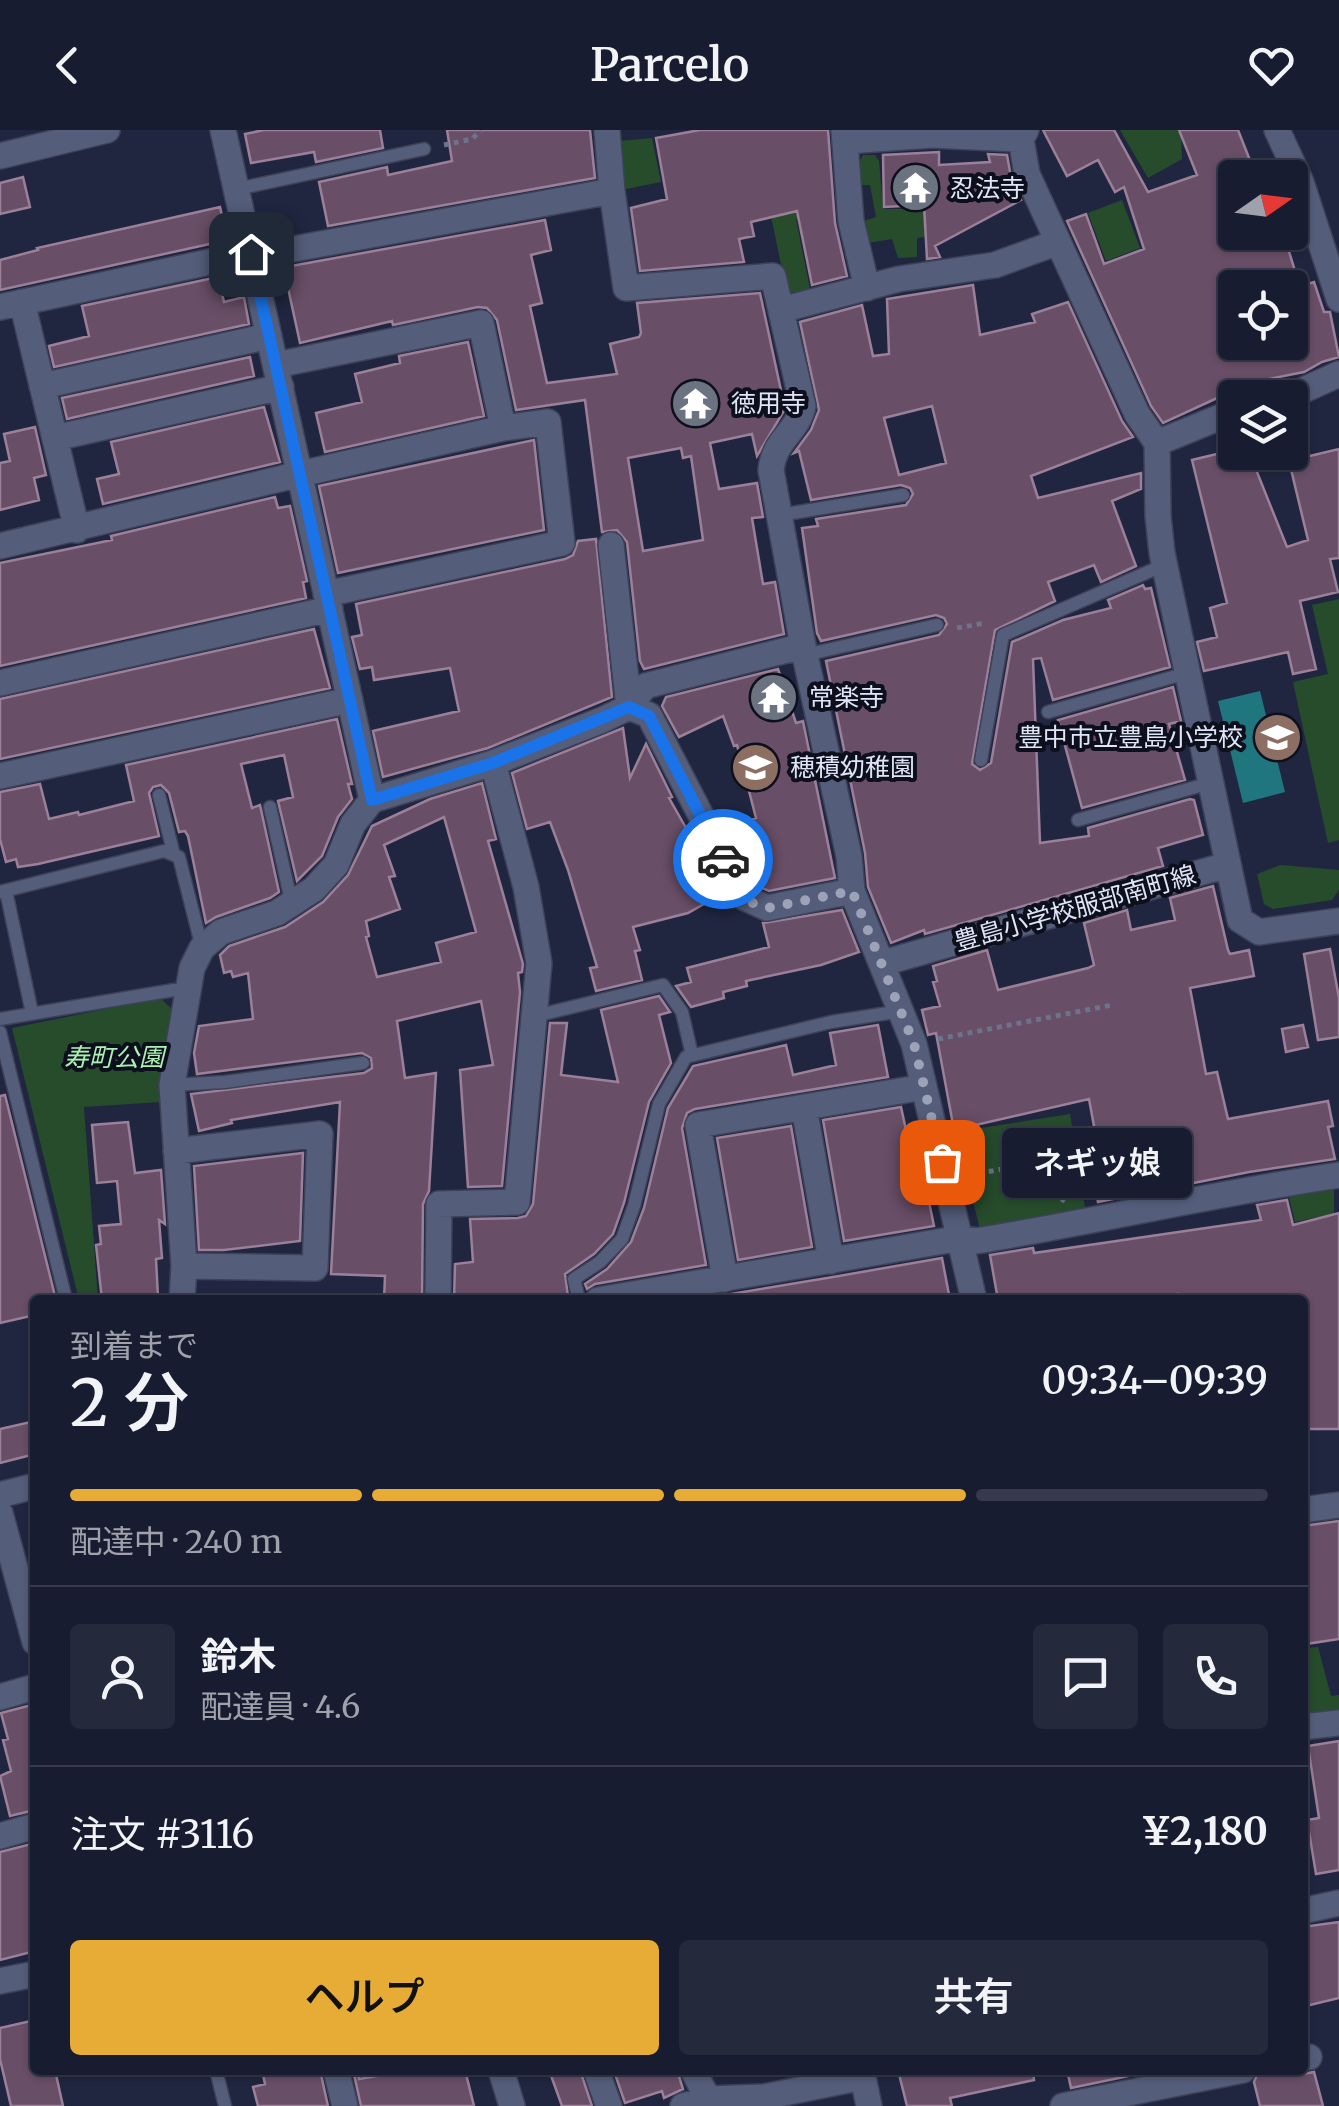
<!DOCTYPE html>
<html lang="ja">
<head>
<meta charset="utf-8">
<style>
  :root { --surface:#181c30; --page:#25293c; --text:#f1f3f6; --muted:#9fa1ab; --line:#363a4c; --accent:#e7ac36 }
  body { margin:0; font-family:Merriweather,"Noto Sans JP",serif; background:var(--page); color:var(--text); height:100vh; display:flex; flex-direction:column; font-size:38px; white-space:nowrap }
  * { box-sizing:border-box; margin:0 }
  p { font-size:32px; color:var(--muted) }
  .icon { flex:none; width:55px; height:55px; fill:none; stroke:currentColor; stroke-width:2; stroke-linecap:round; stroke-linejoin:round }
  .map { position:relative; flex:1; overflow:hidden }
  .sheet { position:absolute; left:30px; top:1165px; width:1278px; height:780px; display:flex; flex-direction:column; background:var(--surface); border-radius:10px; box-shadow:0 2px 8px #0004,0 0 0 2px var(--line) }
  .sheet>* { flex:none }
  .needle { width:65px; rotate:76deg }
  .buttons { position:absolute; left:1218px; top:30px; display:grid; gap:20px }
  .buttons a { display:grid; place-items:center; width:90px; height:90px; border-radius:10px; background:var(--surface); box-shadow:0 2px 8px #0004,0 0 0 2px var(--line); font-size:50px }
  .pin { position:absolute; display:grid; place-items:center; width:85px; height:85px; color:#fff; margin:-42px; border-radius:20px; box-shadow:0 5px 15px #0006 }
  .courier { position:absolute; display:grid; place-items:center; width:100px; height:100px; margin:-50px; border:8px solid #1a73e8; border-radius:50%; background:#fff; color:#222; box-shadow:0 2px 12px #0007 }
  .bubble { position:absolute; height:70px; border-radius:10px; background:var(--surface); box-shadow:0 2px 8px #0004,0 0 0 2px var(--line); font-size:32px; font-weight:600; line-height:70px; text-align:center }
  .overview em { font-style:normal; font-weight:600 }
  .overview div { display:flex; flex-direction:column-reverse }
  .overview { display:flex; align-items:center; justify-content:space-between; height:170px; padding:0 40px }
  h1 { font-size:65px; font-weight:600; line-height:75px }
  .bar { display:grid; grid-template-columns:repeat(4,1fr); gap:15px 10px; align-content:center; height:120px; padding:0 40px }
  .bar i { height:12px; border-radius:8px; background:var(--line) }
  .bar .current { background:var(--accent) }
  .bar p { grid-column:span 4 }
  .line { display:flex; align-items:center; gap:25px; padding:0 40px; border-top:2px solid var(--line) }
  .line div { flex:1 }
  .round { display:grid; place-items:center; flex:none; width:105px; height:105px; border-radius:10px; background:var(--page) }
  .action { display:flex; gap:20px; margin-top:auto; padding:20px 40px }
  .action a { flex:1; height:115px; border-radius:10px; background:var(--accent); color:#111; font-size:40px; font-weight:600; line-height:115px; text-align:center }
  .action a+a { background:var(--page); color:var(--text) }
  header { display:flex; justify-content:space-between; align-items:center; height:130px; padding:0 40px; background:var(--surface); font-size:45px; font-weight:600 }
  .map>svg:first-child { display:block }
</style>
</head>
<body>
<header><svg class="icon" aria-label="back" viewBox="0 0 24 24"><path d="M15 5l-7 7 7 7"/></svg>Parcelo<svg class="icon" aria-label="heart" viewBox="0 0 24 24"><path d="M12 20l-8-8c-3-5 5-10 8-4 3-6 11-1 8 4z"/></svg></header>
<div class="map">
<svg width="1339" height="1976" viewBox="0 0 1339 1976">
  <rect width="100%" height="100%" fill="#202640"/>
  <path fill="#264c2c" d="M 1120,0 L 1181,0 L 1182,29 L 1148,48 Z
    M 652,8 L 661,52 L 626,59 L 619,11 Z
    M 863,25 L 875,25 L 879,31 L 883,79 L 935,79 L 940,105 L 917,108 L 917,127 L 898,128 L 892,109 L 867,113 L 863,91 L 876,87 L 870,55 L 860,55 L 857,37 Z
    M 767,66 L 817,83 L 796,89 L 810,159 L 787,164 Z
    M 1122,70 L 1140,118 L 1106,131 L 1088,83 Z
    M 1339,469 L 1339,710 L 1328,713 L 1293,552 L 1328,544 L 1312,475 Z
    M 1280,735 L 1339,740 L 1339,760 L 1332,770 L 1273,779 L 1264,774 L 1257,744 Z
    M 160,868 L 173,880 L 161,972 L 84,977 L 98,1170 L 79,1170 L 12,898 Z
    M 1070,984 L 1086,1084 L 980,1099 L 955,1002 Z
    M 1334,1056 L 1334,1111 L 1324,1111 L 1318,1087 L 1295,1092 L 1288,1063 Z
    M 1302,1515 L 1304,1518 L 1318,1517 L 1331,1566 L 1339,1565 L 1339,1582 L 1303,1586 Z"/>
  <path fill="#1f767e" d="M 1260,561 L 1285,662 L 1243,673 L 1218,571 Z"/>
  <path fill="#684e66" stroke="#9c8099" stroke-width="2.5" fill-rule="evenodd" d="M 264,0 L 380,0 L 383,18 L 316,32 L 314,22 L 251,33 L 245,4 Z
    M 447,0 L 590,0 L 595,48 L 328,96 L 319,52 L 387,37 L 388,45 L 452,31 Z
    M 700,0 L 828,0 L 835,93 L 847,146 L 812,155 L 797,81 L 751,92 L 754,106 L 739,109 L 744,132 L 640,141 L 631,78 L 667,69 L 656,8 Z
    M 1043,0 L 1114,0 L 1148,62 L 1197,45 L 1179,0 L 1238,0 L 1257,48 L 1235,48 L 1235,102 L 1283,102 L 1295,141 L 1235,158 L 1235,212 L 1290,212 L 1290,159 L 1314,152 L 1324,182 L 1330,182 L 1339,227 L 1322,232 L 1304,242 L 1224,258 L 1226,264 L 1163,293 L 1151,276 L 1067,91 L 1086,84 L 1104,134 L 1144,119 L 1124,57 L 1115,62 L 1098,30 L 1067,46 Z
    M 939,22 L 939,35 L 990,32 L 988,24 L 1007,25 L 1011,47 L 1021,70 L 935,116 L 940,127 L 927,129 L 924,75 L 884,77 L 883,25 Z
    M 23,47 L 30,77 L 0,84 L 0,53 Z
    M 220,77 L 228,110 L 0,160 L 0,130 L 38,120 L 37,118 Z
    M 545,90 L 551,120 L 531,125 L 542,173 L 530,176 L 547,253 L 617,244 L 610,214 L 639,207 L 641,203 L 637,173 L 760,163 L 785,279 L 757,326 L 752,304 L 710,313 L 719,359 L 757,353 L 763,387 L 752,388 L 763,454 L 775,452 L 784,504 L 644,539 L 640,531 L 627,412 L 617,400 L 602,402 L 585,270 L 516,280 L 497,190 L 487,178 L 478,177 L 393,195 L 392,191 L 300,213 L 288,158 L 285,158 L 280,138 ZM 681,318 L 683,328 L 691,326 L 703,410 L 643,421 L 628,328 Z
    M 218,147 L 224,172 L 244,167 L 249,194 L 54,237 L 49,216 L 89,206 L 82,176 Z
    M 973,155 L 980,205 L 1035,192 L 1032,184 L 1068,172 L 1122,291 L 1133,307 L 1031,346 L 1038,368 L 1141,343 L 1141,359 L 1112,371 L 1136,436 L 1101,452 L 1094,435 L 1048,452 L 1055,471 L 995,500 L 972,634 L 980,640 L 991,633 L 1012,512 L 1063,490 L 1111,478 L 1108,470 L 1143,455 L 1145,459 L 1151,458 L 1170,537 L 1053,570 L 1041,528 L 1033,529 L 1040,713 L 1089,706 L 1088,698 L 1190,669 L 1194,670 L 1203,705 L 1158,718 L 1163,736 L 925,804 L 924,800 L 891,813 L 868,757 L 865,723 L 826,531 L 939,505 L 947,494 L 944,488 L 936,485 L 821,511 L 817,503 L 802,398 L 818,396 L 816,389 L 906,375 L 913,364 L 910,358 L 901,355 L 811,370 L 799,321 L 794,323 L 811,300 L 819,280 L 800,192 L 862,175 L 873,226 L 889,224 L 887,169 ZM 932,276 L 946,333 L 899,345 L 884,288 Z
    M 468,212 L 484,286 L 325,322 L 316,283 L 362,272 L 355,244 L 400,233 L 399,226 Z
    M 250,227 L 254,246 L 67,289 L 62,268 Z
    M 264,277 L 280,332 L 103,374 L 97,349 L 119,344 L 111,312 Z
    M 35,297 L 46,345 L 34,348 L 39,370 L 0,380 L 0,333 L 10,331 L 4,304 Z
    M 534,310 L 544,400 L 338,443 L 319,356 Z
    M 1339,319 L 1339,428 L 1330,429 L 1338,462 L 1300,471 L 1316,539 L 1293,544 L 1288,522 L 1204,541 L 1197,512 L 1217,507 L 1210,478 L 1227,473 L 1192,330 L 1225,322 L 1249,322 L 1287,417 L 1308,410 L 1289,331 Z
    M 275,367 L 278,378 L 290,376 L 307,451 L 303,452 L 306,468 L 0,536 L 0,433 L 112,410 L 111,406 Z
    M 596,409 L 612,567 L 488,618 L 383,647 L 373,601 L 459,581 L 450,538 L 374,550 L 372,537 L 360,539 L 352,507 L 362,505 L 356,474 L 565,429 L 573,425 L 578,411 Z
    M 314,499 L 330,558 L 0,629 L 0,569 Z
    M 778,539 L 796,593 L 803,591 L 835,748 L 769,761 L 755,755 L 724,695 L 756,688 L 737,615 L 734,616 L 723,586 L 679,607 L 662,576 L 666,567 Z
    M 1173,557 L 1181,591 L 1169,594 L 1185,650 L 1082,678 L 1058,590 Z
    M 337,589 L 352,654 L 348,654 L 352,669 L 338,687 L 322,726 L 297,751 L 278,671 L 293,667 L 284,625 L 241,634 L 252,678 L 260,675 L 279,762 L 270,768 L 216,787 L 206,793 L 188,706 L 185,701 L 179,702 L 169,663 L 161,655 L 153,657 L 149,663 L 159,706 L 38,734 L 18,737 L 16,729 L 6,732 L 0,709 L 0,662 L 40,654 L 49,689 L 78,682 L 79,685 L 134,671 L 126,635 Z
    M 623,598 L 630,648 L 646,614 L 672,667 L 669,668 L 723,763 L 688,783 L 633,797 L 640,820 L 635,821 L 642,850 L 596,861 L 590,838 L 597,837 L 568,740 L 550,692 L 527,699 L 512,643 Z
    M 482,653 L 496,709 L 488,711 L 523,834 L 522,842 L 518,843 L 520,862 L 502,1056 L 468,1057 L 460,940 L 493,935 L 481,871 L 397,891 L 405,948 L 436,943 L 429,1061 L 423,1074 L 422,1170 L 384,1170 L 385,1146 L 331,1144 L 340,972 L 231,990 L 232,993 L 199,1001 L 191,964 L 364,943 L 372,938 L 371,928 L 362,923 L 197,944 L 194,923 L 199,896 L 253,889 L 248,843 L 233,847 L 231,841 L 224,843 L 220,825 L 229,816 L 285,797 L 323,772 L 348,745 L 372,696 L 430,669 ZM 444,687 L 476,802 L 436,813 L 441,832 L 377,847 L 366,807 L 369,806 L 366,791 L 400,779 L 389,747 L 395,746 L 384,715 Z
    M 1213,756 L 1228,820 L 1230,824 L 1249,820 L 1254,846 L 1190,858 L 1206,944 L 1217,942 L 1228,989 L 1328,971 L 1333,996 L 1328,997 L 1335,1029 L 1249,1042 L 1098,1072 L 1090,1019 L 1098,1018 L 1089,969 L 954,1000 L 936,903 L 928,905 L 922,880 L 940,876 L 933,852 L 937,851 L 933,836 L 987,820 L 998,860 L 1088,838 L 1094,835 L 1084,793 L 1127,780 L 1131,800 L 1175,790 L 1170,768 Z
    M 842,780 L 859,822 L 821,835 L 746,851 L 747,856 L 723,862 L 724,868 L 691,877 L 676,856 L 691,852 L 687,838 L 769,817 L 763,793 Z
    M 1330,819 L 1339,868 L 1339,907 L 1318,910 L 1304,824 Z
    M 659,866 L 670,882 L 659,885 L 671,933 L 649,972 L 624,1073 L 613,1104 L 594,1124 L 565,1144 L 568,1166 L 551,1170 L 454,1170 L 455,1134 L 473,1132 L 470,1089 L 518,1088 L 526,1086 L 533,1074 L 550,893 L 567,893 L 561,945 L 618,952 L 601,880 Z
    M 878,895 L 888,947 L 695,979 L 687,983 L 682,998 L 706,1135 L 595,1154 L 587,1159 L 585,1154 L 607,1139 L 631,1112 L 644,1078 L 668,978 L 693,936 L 786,915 L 793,945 L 836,935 L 830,903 Z
    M 1303,895 L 1308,917 L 1286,922 L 1282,899 Z
    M 5,965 L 56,1170 L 35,1170 L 35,1185 L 0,1193 L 0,966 Z
    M 901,977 L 906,1000 L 914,999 L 934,1096 L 844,1111 L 823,990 Z
    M 128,992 L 135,1043 L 161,1040 L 165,1094 L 159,1090 L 162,1128 L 156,1129 L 158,1167 L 102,1170 L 96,1115 L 101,1114 L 99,1096 L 121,1094 L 117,1051 L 97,1053 L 92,995 Z
    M 791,996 L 812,1117 L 738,1130 L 717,1008 Z
    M 303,1023 L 300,1111 L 224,1120 L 199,1120 L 194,1036 Z
    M 1287,1070 L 1293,1095 L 1339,1083 L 1339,1299 L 1302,1299 L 1302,1170 L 1205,1170 L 1205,1167 L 1179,1170 L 1178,1164 L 1136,1170 L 998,1170 L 990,1125 L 1033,1118 L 1034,1123 L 1261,1090 L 1257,1075 Z
    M 942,1128 L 950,1170 L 695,1170 L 833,1147 Z
    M 35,1291 L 35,1324 L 0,1333 L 0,1299 Z
    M 1339,1391 L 1339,1509 L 1306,1514 L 1302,1488 L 1302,1396 Z
    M 35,1574 L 35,1680 L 10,1686 L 0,1646 L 11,1641 L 3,1610 L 8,1609 L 1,1583 Z
    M 1339,1611 L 1339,1740 L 1316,1744 L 1307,1690 L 1319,1688 L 1308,1616 Z
    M 35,1713 L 35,1821 L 0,1830 L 0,1722 Z
    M 1339,1792 L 1339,1868 L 1302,1877 L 1302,1797 Z
    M 35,1890 L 35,1940 L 55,1940 L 63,1976 L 11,1976 L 0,1929 L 0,1898 Z
    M 262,1940 L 320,1940 L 328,1976 L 258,1976 L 253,1957 L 265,1954 Z
    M 353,1940 L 358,1940 L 359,1949 L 412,1940 L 465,1940 L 474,1976 L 361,1976 Z
    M 549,1940 L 580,1940 L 592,1976 L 562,1976 Z
    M 628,1940 L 677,1940 L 683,1959 L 664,1968 L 662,1961 L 625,1973 L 615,1944 Z
    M 898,1940 L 1033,1940 L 1034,1950 L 950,1968 L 952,1976 L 907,1976 Z
    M 1067,1940 L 1148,1940 L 1148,1942 L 1071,1958 Z
    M 1259,1940 L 1292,1940 L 1303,1944 L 1314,1942 L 1323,1976 L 1260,1976 L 1254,1952 Z"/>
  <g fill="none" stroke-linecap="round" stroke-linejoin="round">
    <defs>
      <path id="service" d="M 237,59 L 424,19
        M 780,385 L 903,365
        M 805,525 L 937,495
        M 1048,582 L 1187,543
        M 981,630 L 1003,505 L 1164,435
        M 159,665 L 174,725
        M 270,677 L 292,775
        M 1078,690 L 1210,653
        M 6,761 L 32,883
        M 0,762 L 164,721 L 179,727 L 202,818
        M 535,886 L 663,855 L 682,882 L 692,925
        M 0,889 L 174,860 L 186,863
        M 0,902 L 66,1170
        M 172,955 L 225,952 L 363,933
        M 579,1170 L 574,1149 L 600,1132 L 622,1109 L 634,1076 L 659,974 L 686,927 L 831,892 L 901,881
        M 216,1940 L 225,1976"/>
      <path id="minor" d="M 223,0 L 372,670
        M 844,0 L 851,91 L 867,158
        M 1026,0 L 1021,9 L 1027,44 L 1137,284 L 1157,313
        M 1277,0 L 1301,52 L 1339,169
        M 847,11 L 932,5 L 1021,9
        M 0,26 L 107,0
        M 612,61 L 626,158 L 773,146 L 803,276 C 798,302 774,309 771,340 L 803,516 L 849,726 L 852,761 L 914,914 L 974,1170
        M 22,172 L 77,400
        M 0,177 L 251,123 L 266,124 L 612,61 L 607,0
        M 781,180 L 899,149 L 995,135 L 1058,112
        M 276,235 L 481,193 L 503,298
        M 42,256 L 269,206
        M 1286,268 L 1339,244
        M 55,308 L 281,257
        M 1157,313 L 1158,386 L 1162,423 L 1240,790 L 1259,802 L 1339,791
        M 1157,313 L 1235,281
        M 611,415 L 629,577 L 649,585 L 743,767 L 767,778 L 852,761
        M 0,416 L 300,344 L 503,298 L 548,292 L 562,413 L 326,464
        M 0,553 L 330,479
        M 0,646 L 350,570
        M 883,833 L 1227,735
        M 804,977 L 831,1131
        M 176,1021 L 320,1004 L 315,1138 L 184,1136
        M 725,1149 L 698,995 L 924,957
        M 182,1170 L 184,1136 L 172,955 L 192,838 L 202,818 L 221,802 L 277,783 L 314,759 L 336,735 L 353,694 L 372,670 L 493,633 L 602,590 L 629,577 L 645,556 L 803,516
        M 438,1170 L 439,1074 L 517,1072 L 539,833 L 526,757 L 493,633
        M 598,1170 L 961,1108 L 976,1111 C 1097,1091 1217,1063 1339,1045
        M 0,1365 L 35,1356
        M 1302,1380 L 1339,1375
        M 0,1383 L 35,1512
        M 0,1567 L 35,1557
        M 1302,1597 L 1339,1593
        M 0,1706 L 35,1696
        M 1302,1781 L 1339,1773
        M 0,1851 L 35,1844
        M 1302,1928 L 1309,1927
        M 336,1940 L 345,1976
        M 501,1940 L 512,1976
        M 596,1940 L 609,1976
        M 693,1940 L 708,1969
        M 683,1976 L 708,1969 L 764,1967 L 863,1947 L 869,1976
        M 1063,1976 L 1243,1940"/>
    </defs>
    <use href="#service" stroke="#3d4258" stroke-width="15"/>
    <use href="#minor" stroke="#3d4258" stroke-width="28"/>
    <path stroke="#6d738a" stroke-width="5" stroke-dasharray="5 5" stroke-linecap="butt" d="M 444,15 L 472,9 L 481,0
      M 957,498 L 985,493
      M 938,909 L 1112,875
      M 969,1045 L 1003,1039 L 1065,1071"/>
    <use href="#service" stroke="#545d7a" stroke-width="12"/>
    <use href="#minor" stroke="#545d7a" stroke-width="25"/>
  </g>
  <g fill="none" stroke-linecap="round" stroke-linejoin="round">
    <path stroke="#9ca2b7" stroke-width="10" stroke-dasharray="0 18" d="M 723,729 C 734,751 740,773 767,778 L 852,761 L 914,914 L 942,1032"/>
    <path stroke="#1a73e8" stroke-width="12" d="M 251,124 L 372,670 L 493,633 L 629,577 L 649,586 L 723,729"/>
  </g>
  <defs>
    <symbol id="temple-disc" viewBox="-11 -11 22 22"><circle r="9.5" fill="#6b7280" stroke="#0d101c"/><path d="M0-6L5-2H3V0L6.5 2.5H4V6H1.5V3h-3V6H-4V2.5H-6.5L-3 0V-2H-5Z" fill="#fff"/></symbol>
    <symbol id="school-disc" viewBox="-11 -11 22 22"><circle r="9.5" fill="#8d6e63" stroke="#0d101c"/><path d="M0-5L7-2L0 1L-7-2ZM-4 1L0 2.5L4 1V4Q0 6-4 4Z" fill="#fff"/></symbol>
  </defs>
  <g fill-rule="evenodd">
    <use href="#temple-disc" x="888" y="30" width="55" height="55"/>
    <use href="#temple-disc" x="668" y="246" width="55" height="55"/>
    <use href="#temple-disc" x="746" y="540" width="55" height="55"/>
    <use href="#school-disc" x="1250" y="580" width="55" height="55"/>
    <use href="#school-disc" x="728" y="610" width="55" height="55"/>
  </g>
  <g text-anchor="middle" stroke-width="8" stroke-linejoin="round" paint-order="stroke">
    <g font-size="25" fill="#dfe5f7" stroke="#0d101c" text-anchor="start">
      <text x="950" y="67">忍法寺</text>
      <text x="731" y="282">徳用寺</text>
      <text x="809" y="576">常楽寺</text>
      <text x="1243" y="616" text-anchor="end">豊中市立豊島小学校</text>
      <text x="790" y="646">穂積幼稚園</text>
    </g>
    <g font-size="25" fill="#dfe5f7" stroke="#0d101c">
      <text transform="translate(1075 778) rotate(-16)" y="9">豊島小学校服部南町線</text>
    </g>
    <g font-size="25" font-style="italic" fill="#abf1b3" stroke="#0d101c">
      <text x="114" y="936">寿町公園</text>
    </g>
  </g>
</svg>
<div class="buttons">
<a><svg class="needle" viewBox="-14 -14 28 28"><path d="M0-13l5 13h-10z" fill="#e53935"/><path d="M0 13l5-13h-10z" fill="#9fa1ab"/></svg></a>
<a><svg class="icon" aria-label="locate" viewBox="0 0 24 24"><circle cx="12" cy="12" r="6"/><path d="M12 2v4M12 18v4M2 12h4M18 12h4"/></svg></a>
<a><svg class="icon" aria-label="layers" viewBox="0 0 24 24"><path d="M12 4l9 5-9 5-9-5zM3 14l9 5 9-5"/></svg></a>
</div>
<div class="pin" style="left:942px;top:1032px;background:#ea580c"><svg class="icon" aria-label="bag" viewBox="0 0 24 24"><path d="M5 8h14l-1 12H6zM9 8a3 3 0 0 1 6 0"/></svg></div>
<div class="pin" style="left:251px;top:124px;background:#1f2937"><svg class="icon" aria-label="home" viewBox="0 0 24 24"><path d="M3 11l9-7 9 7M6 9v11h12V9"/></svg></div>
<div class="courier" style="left:723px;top:729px"><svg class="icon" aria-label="car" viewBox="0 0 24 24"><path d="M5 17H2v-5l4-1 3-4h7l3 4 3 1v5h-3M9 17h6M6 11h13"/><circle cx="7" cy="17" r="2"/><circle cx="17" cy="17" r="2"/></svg></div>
<div class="bubble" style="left:1002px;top:998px;width:190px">ネギッ娘</div>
<section class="sheet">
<div class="overview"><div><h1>2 分</h1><p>到着まで</p></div><em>09:34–09:39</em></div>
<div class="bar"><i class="current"></i><i class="current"></i><i class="current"></i><i></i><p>配達中 · 240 m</p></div>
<div class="line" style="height:180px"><a class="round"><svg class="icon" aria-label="person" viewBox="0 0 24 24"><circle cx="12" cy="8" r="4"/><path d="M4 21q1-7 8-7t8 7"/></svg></a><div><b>鈴木</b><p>配達員 · 4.6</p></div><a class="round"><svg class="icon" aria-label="chat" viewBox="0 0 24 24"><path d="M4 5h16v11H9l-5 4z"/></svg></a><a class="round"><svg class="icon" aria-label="phone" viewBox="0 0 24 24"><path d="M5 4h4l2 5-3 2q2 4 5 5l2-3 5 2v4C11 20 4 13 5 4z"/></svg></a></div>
<div class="line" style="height:130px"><div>注文 #3116</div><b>¥2,180</b></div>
<div class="action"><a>ヘルプ</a><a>共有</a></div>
</section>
</div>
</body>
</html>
